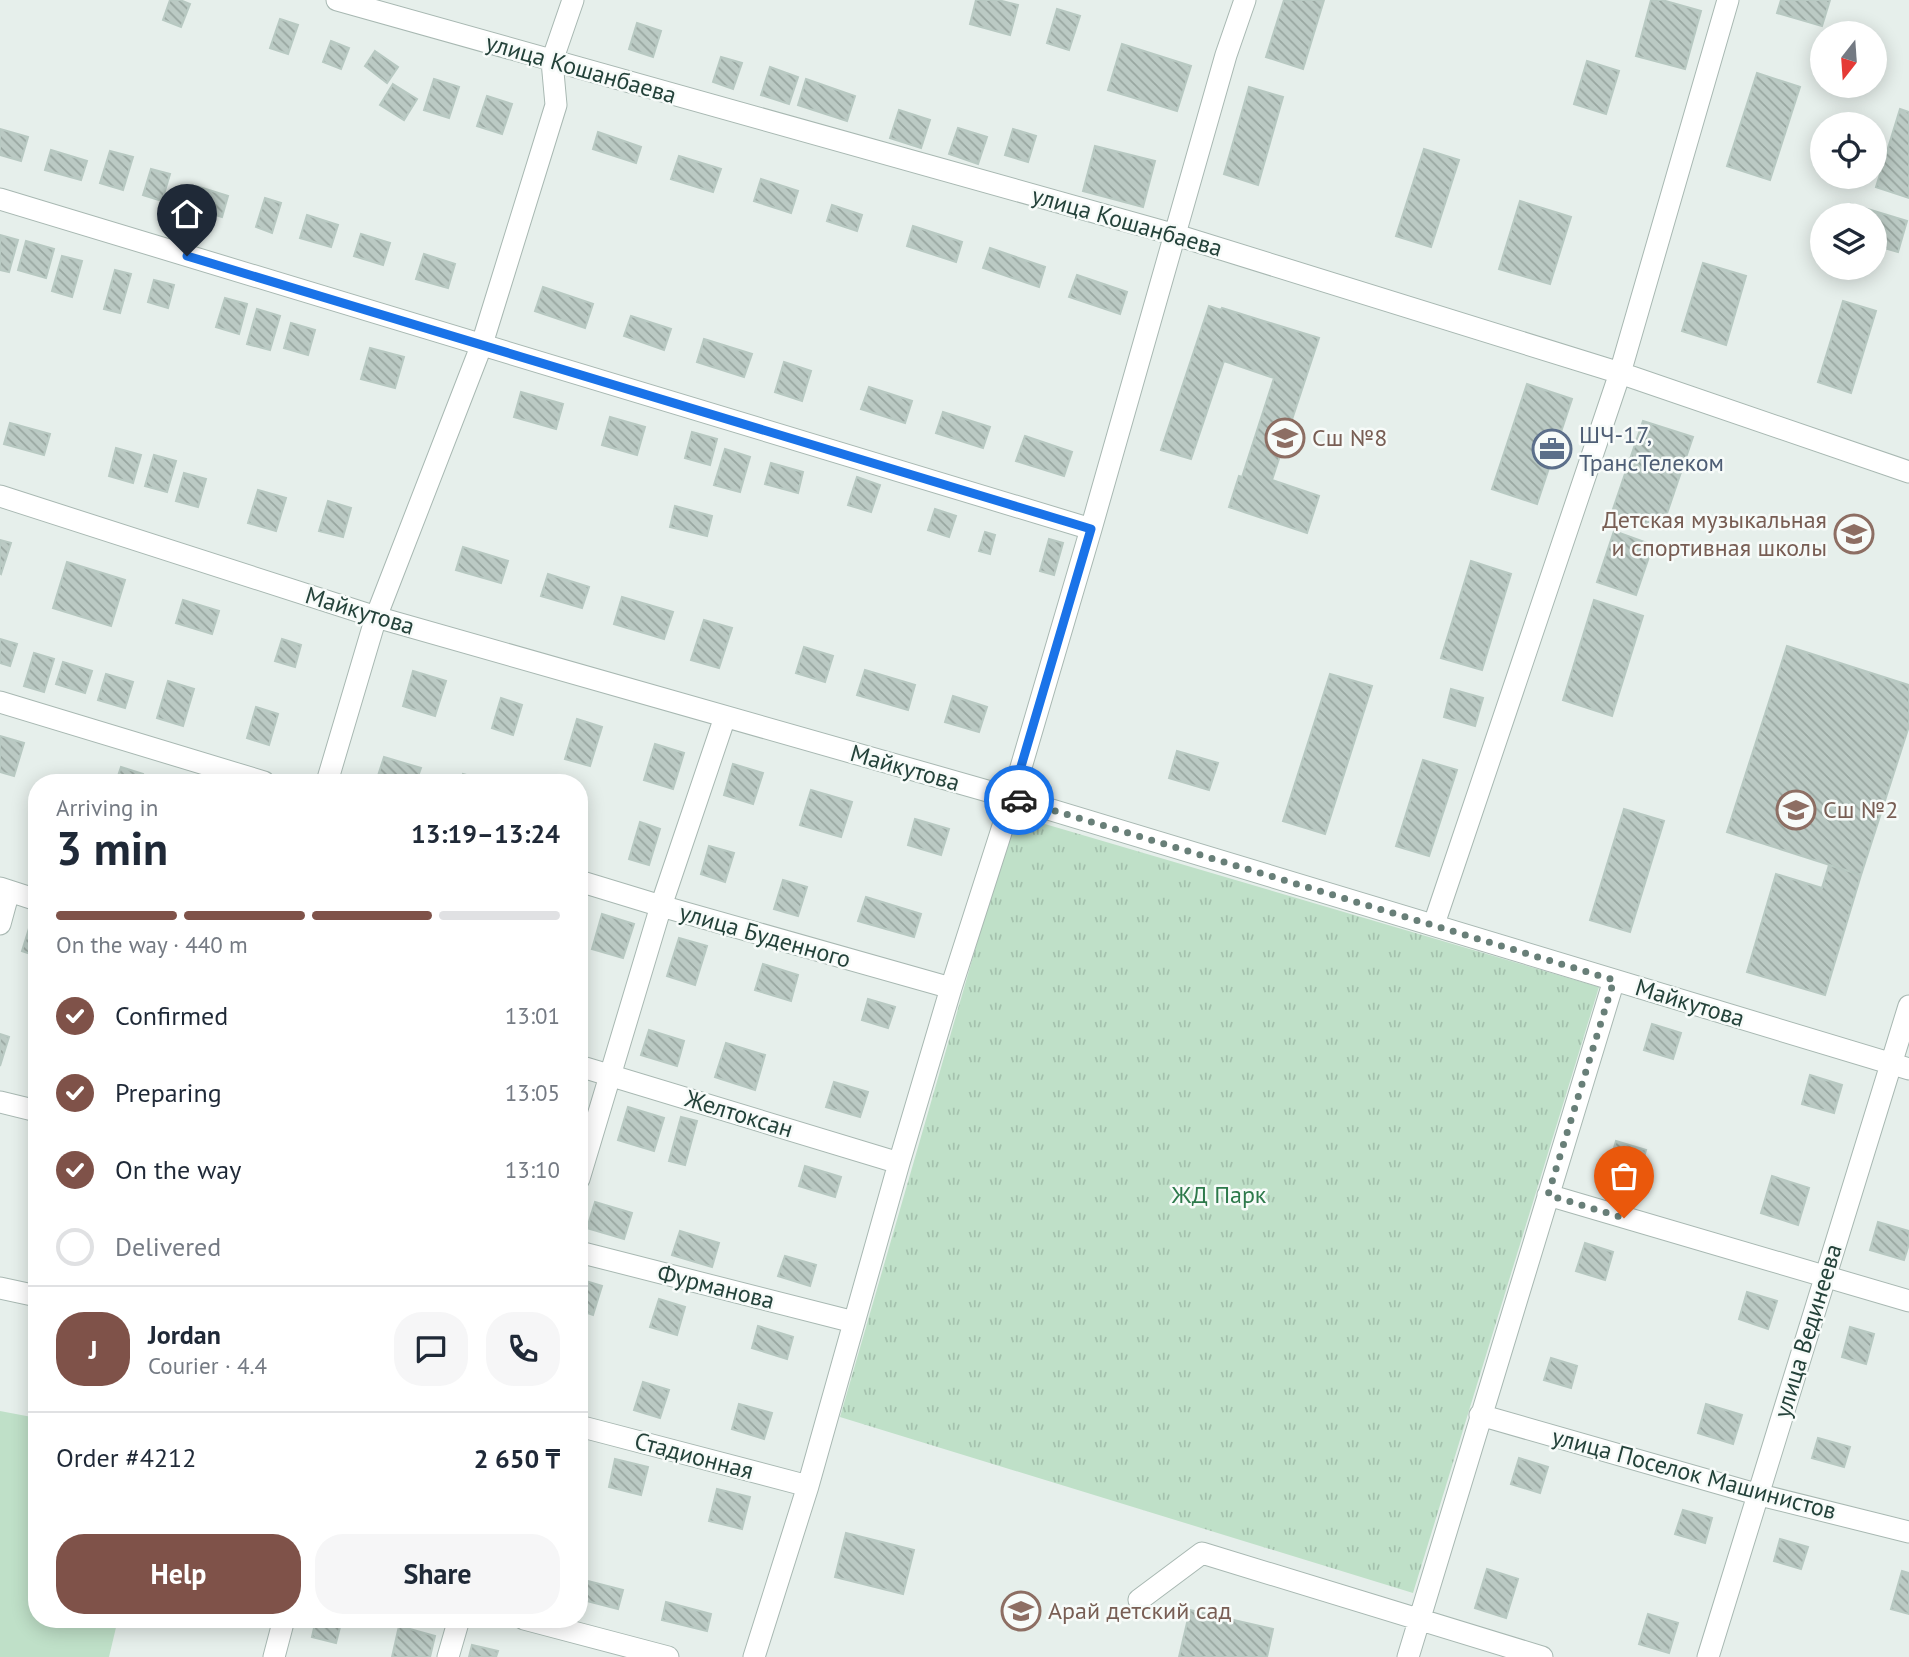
<!DOCTYPE html>
<html lang="en">
<head>
<meta charset="utf-8">
<style>
  :root { --surface:#fff; --page:#f6f6f7; --text:#1f2937; --muted:#747a83; --line:#e0e1e3; --accent:#7f5249 }
  body { margin:0; font-family:"PT Sans",sans-serif; background:var(--page); color:var(--text); height:100vh; display:flex; flex-direction:column; font-size:26px; white-space:nowrap }
  * { box-sizing:border-box; margin:0 }
  p { font-size:23px; color:var(--muted) }
  .icon { flex:none; width:38px; height:38px; fill:none; stroke:currentColor; stroke-width:2; stroke-linecap:round; stroke-linejoin:round }
  .map { position:relative; flex:1; overflow:hidden }
  .drawer { position:absolute; left:28px; top:774px; width:560px; height:854px; display:flex; flex-direction:column; background:var(--surface); border-radius:28px; box-shadow:0 4px 18px #0003 }
  .drawer>* { flex:none }
  .needle { width:46px; rotate:197deg }
  .fabs { position:absolute; left:1810px; top:21px; display:grid; gap:14px }
  .fabs a { display:grid; place-items:center; width:77px; height:77px; border-radius:50%; background:var(--surface); box-shadow:0 4px 18px #0003; font-size:35px }
  .pin { position:absolute; display:grid; place-items:center; width:60px; height:60px; color:#fff; margin:-72px -30px; border-radius:50% 50% 50% 0; rotate:-45deg; box-shadow:0 0 7px #0007 }
  .pin .icon { rotate:45deg }
  .courier { position:absolute; display:grid; place-items:center; width:70px; height:70px; margin:-35px; border:5px solid #1a73e8; border-radius:50%; background:#fff; color:#222; box-shadow:0 2px 9px #0007 }
  .summary em { font-style:normal; font-weight:800 }
  .summary div { display:flex; flex-direction:column-reverse }
  .summary { display:flex; align-items:center; justify-content:space-between; height:119px; padding:0 28px }
  h1 { font-size:46px; font-weight:800; line-height:52px }
  .bar { display:grid; grid-template-columns:repeat(4,1fr); gap:10px 7px; align-content:center; height:84px; padding:0 28px }
  .bar i { height:9px; border-radius:5px; background:var(--line) }
  .bar .selected { background:var(--accent) }
  .bar p { grid-column:span 4 }
  .line { display:flex; align-items:center; gap:18px; padding:0 28px; border-top:2px solid var(--line) }
  .line div { flex:1 }
  .round { display:grid; place-items:center; flex:none; width:74px; height:74px; border-radius:28px; background:var(--page) }
  ol { padding:0 28px; list-style:none }
  li { display:flex; align-items:center; gap:21px; height:77px }
  li p { margin-inline-start:auto }
  li .icon { padding:7px; border-radius:50%; background:var(--accent); color:#fff; stroke-width:4 }
  li:last-child { color:var(--muted) }
  li i { width:38px; height:38px; border:4px solid var(--line); border-radius:50% }
  .action { display:flex; gap:14px; margin-top:auto; padding:14px 28px }
  .action a { flex:1; height:80px; border-radius:28px; background:var(--accent); color:#fff; font-size:28px; font-weight:800; line-height:80px; text-align:center }
  .action a+a { background:var(--page); color:var(--text) }
  .map>svg:first-child { display:block }
</style>
</head>
<body>
<div class="map">
<svg width="1909" height="1657" viewBox="0 0 1909 1657">
  <defs>
    <pattern id="grass-tufts" width="24" height="20" patternUnits="userSpaceOnUse" patternTransform="scale(1.75)"><rect width="24" height="20" fill="#bfe0c8"/><path d="M3 7l-1-3M5 7V3M7 7l1-3M15 17l-1-3M17 17v-4M19 17l1-3" fill="none" stroke="#a4c1ad"/></pattern>
    <pattern id="building-back-hatch" width="6" height="6" patternUnits="userSpaceOnUse" patternTransform="scale(1.75)"><rect width="6" height="6" fill="#bbcac4"/><path d="M-1 5l2 2M0 0l6 6M5-1l2 2" fill="none" stroke="#98a6a0"/></pattern>
  </defs>
  <rect width="100%" height="100%" fill="#e6efeb"/>
  <path fill="url(#grass-tufts)" d="M 1014,815 L 1599,987 L 1413,1593 L 840,1417 Z"/>
  <path fill="#bfe0c8" d="M 0,1411 L 37,1418 L 37,1619 L 118,1619 L 109,1657 L 0,1657 Z"/>
  <path fill="url(#building-back-hatch)" stroke="#b8c9c2" stroke-width="2" d="M 170,0 L 180,0 L 190,4 L 181,27 L 163,20 Z
    M 976,0 L 998,0 L 1018,5 L 1010,35 L 970,24 Z
    M 1284,0 L 1324,0 L 1303,69 L 1266,57 Z
    M 1651,0 L 1662,0 L 1701,11 L 1685,69 L 1636,56 Z
    M 1781,0 L 1830,0 L 1822,26 L 1777,13 Z
    M 1057,9 L 1080,16 L 1069,50 L 1047,43 Z
    M 280,19 L 298,25 L 288,54 L 270,48 Z
    M 637,23 L 661,31 L 653,57 L 629,49 Z
    M 331,41 L 349,48 L 341,69 L 323,62 Z
    M 1122,44 L 1191,66 L 1177,111 L 1108,90 Z
    M 375,51 L 398,67 L 387,83 L 365,66 Z
    M 721,57 L 742,63 L 733,89 L 713,82 Z
    M 1587,61 L 1619,71 L 1606,114 L 1574,104 Z
    M 770,67 L 798,77 L 789,104 L 761,95 Z
    M 1757,73 L 1800,87 L 1770,180 L 1727,166 Z
    M 434,79 L 459,87 L 449,118 L 424,110 Z
    M 806,79 L 855,96 L 847,121 L 798,105 Z
    M 393,84 L 417,99 L 404,120 L 380,105 Z
    M 1249,87 L 1283,97 L 1258,185 L 1224,174 Z
    M 487,96 L 512,104 L 502,134 L 477,126 Z
    M 1900,109 L 1909,112 L 1909,198 L 1876,187 Z
    M 899,110 L 930,120 L 921,148 L 890,138 Z
    M 958,128 L 987,137 L 978,164 L 949,154 Z
    M 0,129 L 28,137 L 21,161 L 0,155 Z
    M 1013,129 L 1036,136 L 1028,162 L 1005,155 Z
    M 598,132 L 641,147 L 636,163 L 593,149 Z
    M 1095,146 L 1155,161 L 1143,207 L 1083,191 Z
    M 1424,149 L 1459,160 L 1431,247 L 1396,236 Z
    M 51,150 L 87,161 L 81,180 L 45,170 Z
    M 110,151 L 133,157 L 123,190 L 100,183 Z
    M 679,156 L 721,169 L 713,192 L 671,179 Z
    M 151,169 L 170,174 L 162,201 L 143,195 Z
    M 761,179 L 798,191 L 791,213 L 754,201 Z
    M 196,186 L 228,196 L 222,217 L 189,207 Z
    M 265,198 L 281,203 L 272,233 L 256,227 Z
    M 1520,201 L 1571,217 L 1550,284 L 1499,269 Z
    M 1851,204 L 1907,221 L 1898,252 L 1874,245 L 1874,215 L 1847,215 Z
    M 832,205 L 862,215 L 857,231 L 827,221 Z
    M 307,215 L 338,225 L 331,247 L 300,238 Z
    M 913,226 L 962,242 L 956,262 L 907,246 Z
    M 361,234 L 390,243 L 383,265 L 354,256 Z
    M 0,235 L 18,240 L 9,272 L 0,270 Z
    M 26,241 L 54,249 L 46,278 L 18,270 Z
    M 990,248 L 1045,267 L 1039,287 L 983,268 Z
    M 424,254 L 455,264 L 448,288 L 416,279 Z
    M 62,256 L 82,261 L 72,297 L 52,291 Z
    M 1703,263 L 1746,276 L 1726,345 L 1682,331 Z
    M 115,270 L 131,274 L 120,313 L 104,309 Z
    M 1077,275 L 1127,292 L 1120,314 L 1069,297 Z
    M 154,280 L 174,285 L 168,308 L 148,302 Z
    M 543,287 L 593,304 L 585,328 L 535,311 Z
    M 225,298 L 247,304 L 239,334 L 216,327 Z
    M 1843,301 L 1876,311 L 1851,393 L 1818,382 Z
    M 1209,306 L 1221,310 L 1222,308 L 1319,338 L 1272,480 L 1319,496 L 1307,533 L 1229,507 L 1239,476 L 1242,477 L 1274,378 L 1224,361 L 1191,459 L 1161,450 Z
    M 257,309 L 280,316 L 270,350 L 247,344 Z
    M 631,316 L 671,329 L 664,350 L 624,336 Z
    M 291,323 L 315,330 L 308,355 L 284,348 Z
    M 704,339 L 752,354 L 744,377 L 697,362 Z
    M 370,348 L 404,357 L 395,388 L 361,379 Z
    M 784,362 L 811,371 L 802,401 L 775,392 Z
    M 1527,384 L 1572,399 L 1537,504 L 1492,489 Z
    M 869,387 L 912,401 L 905,423 L 861,409 Z
    M 521,392 L 563,404 L 556,429 L 514,417 Z
    M 943,412 L 990,427 L 983,448 L 936,433 Z
    M 610,417 L 645,427 L 637,455 L 602,445 Z
    M 1643,421 L 1693,437 L 1662,528 L 1612,512 Z
    M 10,423 L 50,434 L 44,455 L 4,444 Z
    M 692,432 L 717,439 L 710,465 L 685,458 Z
    M 1025,436 L 1072,452 L 1064,476 L 1016,461 Z
    M 116,448 L 141,455 L 133,483 L 109,476 Z
    M 725,449 L 750,457 L 740,492 L 714,485 Z
    M 154,455 L 176,461 L 167,492 L 145,486 Z
    M 771,463 L 803,472 L 798,493 L 765,484 Z
    M 184,473 L 206,479 L 198,507 L 176,501 Z
    M 857,477 L 880,485 L 871,512 L 848,505 Z
    M 258,490 L 286,498 L 276,531 L 248,523 Z
    M 328,501 L 351,508 L 343,537 L 319,531 Z
    M 675,506 L 712,516 L 707,536 L 670,527 Z
    M 935,509 L 956,516 L 949,537 L 928,530 Z
    M 1614,531 L 1653,545 L 1636,595 L 1597,582 Z
    M 985,532 L 995,535 L 990,554 L 979,551 Z
    M 1049,539 L 1063,543 L 1054,575 L 1040,571 Z
    M 0,540 L 11,543 L 1,574 L 0,573 Z
    M 463,547 L 508,561 L 501,583 L 456,570 Z
    M 1471,561 L 1511,574 L 1482,670 L 1441,658 Z
    M 67,562 L 125,580 L 111,626 L 53,608 Z
    M 548,574 L 589,587 L 582,608 L 541,596 Z
    M 622,597 L 673,612 L 664,639 L 614,624 Z
    M 183,600 L 219,611 L 212,634 L 176,623 Z
    M 1594,600 L 1643,616 L 1612,716 L 1563,700 Z
    M 704,620 L 732,628 L 719,668 L 691,660 Z
    M 0,639 L 17,644 L 10,666 L 0,663 Z
    M 282,639 L 301,645 L 295,667 L 275,661 Z
    M 1787,646 L 1909,685 L 1909,726 L 1861,875 L 1727,832 Z
    M 804,647 L 833,656 L 825,682 L 796,673 Z
    M 34,653 L 54,659 L 44,692 L 24,686 Z
    M 63,662 L 92,671 L 85,693 L 56,684 Z
    M 865,670 L 915,685 L 908,710 L 857,695 Z
    M 413,671 L 446,681 L 435,716 L 403,706 Z
    M 106,674 L 133,682 L 125,708 L 98,700 Z
    M 1330,674 L 1372,686 L 1325,834 L 1283,821 Z
    M 168,681 L 194,689 L 183,726 L 157,718 Z
    M 1451,689 L 1483,698 L 1475,726 L 1444,717 Z
    M 953,696 L 987,707 L 979,732 L 945,722 Z
    M 501,698 L 522,705 L 513,735 L 492,728 Z
    M 256,707 L 278,714 L 269,745 L 247,738 Z
    M 577,719 L 602,727 L 590,766 L 565,759 Z
    M 0,736 L 24,743 L 14,776 L 0,772 Z
    M 655,744 L 684,753 L 673,789 L 644,780 Z
    M 1177,751 L 1218,763 L 1209,790 L 1169,778 Z
    M 384,757 L 421,768 L 416,782 L 376,782 Z
    M 1423,760 L 1457,770 L 1429,856 L 1396,846 Z
    M 733,764 L 763,773 L 753,804 L 724,795 Z
    M 121,767 L 143,774 L 141,782 L 116,782 Z
    M 463,774 L 491,782 L 461,782 Z
    M 811,790 L 852,802 L 841,837 L 800,825 Z
    M 1624,809 L 1664,821 L 1630,932 L 1590,920 Z
    M 915,819 L 949,829 L 941,855 L 908,845 Z
    M 640,822 L 660,829 L 649,865 L 629,859 Z
    M 709,846 L 734,853 L 725,882 L 701,874 Z
    M 1829,865 L 1861,875 L 1825,995 L 1747,972 L 1776,874 L 1822,888 Z
    M 783,880 L 807,887 L 798,916 L 774,909 Z
    M 866,897 L 921,914 L 914,937 L 858,921 Z
    M 602,914 L 634,924 L 623,958 L 592,949 Z
    M 30,925 L 37,928 L 37,956 L 22,951 Z
    M 679,938 L 707,946 L 695,985 L 667,976 Z
    M 763,964 L 798,975 L 791,1001 L 755,990 Z
    M 868,999 L 895,1007 L 888,1028 L 862,1020 Z
    M 1652,1024 L 1681,1033 L 1673,1059 L 1644,1050 Z
    M 649,1030 L 684,1041 L 677,1066 L 641,1055 Z
    M 0,1034 L 9,1037 L 0,1066 Z
    M 726,1043 L 765,1055 L 755,1090 L 715,1077 Z
    M 1810,1075 L 1842,1085 L 1834,1113 L 1802,1104 Z
    M 834,1082 L 868,1092 L 860,1117 L 826,1107 Z
    M 628,1107 L 664,1118 L 654,1151 L 618,1140 Z
    M 681,1117 L 697,1121 L 685,1165 L 669,1161 Z
    M 1616,1141 L 1646,1150 L 1639,1174 L 1609,1165 Z
    M 805,1166 L 841,1177 L 835,1197 L 799,1186 Z
    M 1772,1176 L 1809,1188 L 1798,1225 L 1761,1213 Z
    M 595,1202 L 632,1213 L 624,1239 L 587,1228 Z
    M 1878,1222 L 1909,1231 L 1909,1244 L 1904,1260 L 1870,1250 Z
    M 680,1231 L 719,1243 L 712,1267 L 672,1255 Z
    M 1585,1243 L 1613,1252 L 1605,1280 L 1576,1271 Z
    M 785,1256 L 816,1265 L 810,1286 L 778,1276 Z
    M 579,1279 L 602,1286 L 593,1315 L 579,1310 Z
    M 1747,1292 L 1777,1301 L 1768,1329 L 1739,1319 Z
    M 659,1299 L 685,1307 L 677,1335 L 650,1327 Z
    M 758,1326 L 793,1337 L 787,1359 L 752,1348 Z
    M 1850,1327 L 1874,1334 L 1866,1364 L 1842,1357 Z
    M 1551,1358 L 1577,1366 L 1571,1388 L 1544,1380 Z
    M 643,1382 L 669,1390 L 660,1418 L 634,1410 Z
    M 739,1404 L 772,1413 L 764,1439 L 732,1429 Z
    M 1706,1404 L 1742,1415 L 1733,1444 L 1698,1433 Z
    M 1818,1438 L 1850,1447 L 1844,1467 L 1812,1458 Z
    M 1519,1458 L 1548,1467 L 1540,1493 L 1511,1484 Z
    M 615,1459 L 648,1467 L 641,1495 L 609,1487 Z
    M 717,1489 L 750,1497 L 742,1529 L 709,1521 Z
    M 1683,1510 L 1712,1518 L 1705,1543 L 1675,1534 Z
    M 846,1533 L 914,1550 L 903,1594 L 835,1577 Z
    M 1780,1539 L 1808,1547 L 1801,1569 L 1774,1561 Z
    M 1487,1569 L 1518,1579 L 1506,1618 L 1475,1608 Z
    M 1902,1571 L 1909,1573 L 1909,1614 L 1891,1609 Z
    M 580,1579 L 623,1590 L 618,1609 L 579,1599 Z
    M 666,1602 L 711,1614 L 707,1631 L 662,1620 Z
    M 1190,1610 L 1273,1629 L 1267,1657 L 1179,1657 Z
    M 1648,1614 L 1678,1623 L 1669,1653 L 1639,1644 Z
    M 316,1619 L 342,1619 L 336,1643 L 312,1637 Z
    M 399,1626 L 435,1636 L 430,1657 L 392,1657 Z
    M 472,1645 L 498,1651 L 496,1657 L 469,1657 Z"/>
  <g fill="none" stroke-linecap="round" stroke-linejoin="round">
    <defs>
      <path id="minor" d="M 337,0 L 1176,235 L 1620,373 L 1909,472
        M 0,199 L 1091,529
        M 0,496 L 376,617 L 1012,798 L 1909,1069
        M 0,702 L 264,782
        M 327,782 L 376,617 L 482,344 L 556,105 L 552,61 L 573,0
        M 579,881 L 661,906 L 951,988
        M 0,888 L 37,900
        M 0,924 L 9,891
        M 1434,924 L 1620,373 L 1728,0
        M 579,1066 L 899,1163
        M 0,1102 L 37,1111
        M 579,1179 L 661,906 L 725,717
        M 1548,1195 L 1909,1301
        M 579,1252 L 854,1322
        M 0,1288 L 37,1296
        M 1480,1415 L 1756,1494 L 1909,1532
        M 579,1426 L 808,1486
        M 1139,1600 L 1202,1553 L 1542,1657
        M 524,1619 L 668,1657
        M 274,1657 L 284,1619
        M 448,1657 L 459,1619
        M 754,1657 L 808,1486 L 899,1163 L 951,988 L 1012,798 L 1091,529 L 1226,55 L 1245,0
        M 1408,1657 L 1614,980
        M 1708,1657 L 1909,1006"/>
    </defs>
    <use href="#minor" stroke="#a8b8b2" stroke-width="23"/>
    <use href="#minor" stroke="#fff" stroke-width="21"/>
  </g>
  <g fill="none" stroke-linecap="round" stroke-linejoin="round">
    <path stroke="#687f78" stroke-width="7" stroke-dasharray="0 12.6" d="M 1019,800 L 1614,980 L 1548,1195 L 1624,1218"/>
    <path stroke="#1a73e8" stroke-width="9" d="M 187,256 L 1091,529 L 1012,797 L 1019,800"/>
  </g>
  <defs>
    <symbol id="school-ring" viewBox="-11 -11 22 22"><circle r="9.5" fill="#f7fbf9" stroke="#8d6e63" stroke-width="1.5"/><path d="M0-5L7-2L0 1L-7-2ZM-4 1L0 2.5L4 1V4Q0 6-4 4Z" fill="#8d6e63"/></symbol>
    <symbol id="office-ring" viewBox="-11 -11 22 22"><circle r="9.5" fill="#f7fbf9" stroke="#5c6f8a" stroke-width="1.5"/><path d="M-6-3h4V-5.5h4V-3h4V5H-6ZM-1-4.5V-3h2v-1.5ZM-6 0V1H6V0Z" fill="#5c6f8a"/></symbol>
  </defs>
  <g fill-rule="evenodd">
    <use href="#school-ring" x="1263" y="416" width="44" height="44"/>
    <use href="#office-ring" x="1530" y="427" width="44" height="44"/>
    <use href="#school-ring" x="1832" y="512" width="44" height="44"/>
    <use href="#school-ring" x="1774" y="788" width="44" height="44"/>
    <use href="#school-ring" x="999" y="1589" width="44" height="44"/>
  </g>
  <g text-anchor="middle" stroke-width="5" stroke-linejoin="round" paint-order="stroke">
    <g font-size="24" fill="#24423a" stroke="#f7fbf9">
      <text transform="translate(581 69) rotate(16)" y="8">улица Кошанбаева</text>
      <text transform="translate(1127 222) rotate(16)" y="8">улица Кошанбаева</text>
      <text transform="translate(360 611) rotate(17)" y="8">Майкутова</text>
      <text transform="translate(905 768) rotate(16)" y="8">Майкутова</text>
      <text transform="translate(765 936) rotate(16)" y="8">улица Буденного</text>
      <text transform="translate(1690 1003) rotate(17)" y="8">Майкутова</text>
      <text transform="translate(739 1114) rotate(17)" y="8">Желтоксан</text>
      <text transform="translate(716 1287) rotate(14)" y="8">Фурманова</text>
      <text transform="translate(1808 1331) rotate(-73)" y="8">улица Вединеева</text>
      <text transform="translate(694 1456) rotate(15)" y="8">Стадионная</text>
      <text transform="translate(1694 1474) rotate(15)" y="8">улица Поселок Машинистов</text>
    </g>
    <g font-size="24" fill="#4e5e75" stroke="#f7fbf9" text-anchor="start">
      <text x="1579" y="443">ШЧ-17,<tspan x="1579" dy="28">ТрансТелеком</tspan></text>
    </g>
    <g font-size="24" fill="#785e54" stroke="#f7fbf9" text-anchor="start">
      <text x="1312" y="446">Сш №8</text>
      <text x="1827" y="528" text-anchor="end">Детская музыкальная<tspan x="1827" dy="28">и спортивная школы</tspan></text>
      <text x="1823" y="818">Сш №2</text>
      <text x="1048" y="1619">Арай детский сад</text>
    </g>
    <g font-size="24" fill="#2d7a4b" stroke="#f7fbf9">
      <text x="1219" y="1203">ЖД Парк</text>
    </g>
  </g>
</svg>
<div class="fabs">
<a><svg class="needle" viewBox="-14 -14 28 28"><path d="M0-13l5 13h-10z" fill="#e53935"/><path d="M0 13l5-13h-10z" fill="#747a83"/></svg></a>
<a><svg class="icon" aria-label="locate" viewBox="0 0 24 24"><circle cx="12" cy="12" r="6"/><path d="M12 2v4M12 18v4M2 12h4M18 12h4"/></svg></a>
<a><svg class="icon" aria-label="layers" viewBox="0 0 24 24"><path d="M12 4l9 5-9 5-9-5zM3 14l9 5 9-5"/></svg></a>
</div>
<div class="pin" style="left:1624px;top:1218px;background:#ea580c"><svg class="icon" aria-label="bag" viewBox="0 0 24 24"><path d="M5 8h14l-1 12H6zM9 8a3 3 0 0 1 6 0"/></svg></div>
<div class="pin" style="left:187px;top:256px;background:#1f2937"><svg class="icon" aria-label="home" viewBox="0 0 24 24"><path d="M3 11l9-7 9 7M6 9v11h12V9"/></svg></div>
<div class="courier" style="left:1019px;top:800px"><svg class="icon" aria-label="car" viewBox="0 0 24 24"><path d="M5 17H2v-5l4-1 3-4h7l3 4 3 1v5h-3M9 17h6M6 11h13"/><circle cx="7" cy="17" r="2"/><circle cx="17" cy="17" r="2"/></svg></div>
<section class="drawer">
<div class="summary"><div><h1>3 min</h1><p>Arriving in</p></div><em>13:19–13:24</em></div>
<div class="bar"><i class="selected"></i><i class="selected"></i><i class="selected"></i><i></i><p>On the way · 440 m</p></div>
<ol>
<li><svg class="icon" aria-label="check" viewBox="0 0 24 24"><path d="M5 12l5 5 9-10"/></svg>Confirmed<p>13:01</p></li>
<li><svg class="icon" aria-label="check" viewBox="0 0 24 24"><path d="M5 12l5 5 9-10"/></svg>Preparing<p>13:05</p></li>
<li><svg class="icon" aria-label="check" viewBox="0 0 24 24"><path d="M5 12l5 5 9-10"/></svg>On the way<p>13:10</p></li>
<li><i></i>Delivered</li>
</ol>
<div class="line" style="height:126px"><b class="round" style="background:var(--accent);color:#fff">J</b><div><b>Jordan</b><p>Courier · 4.4</p></div><a class="round"><svg class="icon" aria-label="chat" viewBox="0 0 24 24"><path d="M4 5h16v11H9l-5 4z"/></svg></a><a class="round"><svg class="icon" aria-label="phone" viewBox="0 0 24 24"><path d="M5 4h4l2 5-3 2q2 4 5 5l2-3 5 2v4C11 20 4 13 5 4z"/></svg></a></div>
<div class="line" style="height:91px"><div>Order #4212</div><b>2 650 ₸</b></div>
<div class="action"><a>Help</a><a>Share</a></div>
</section>
</div>
</body>
</html>
